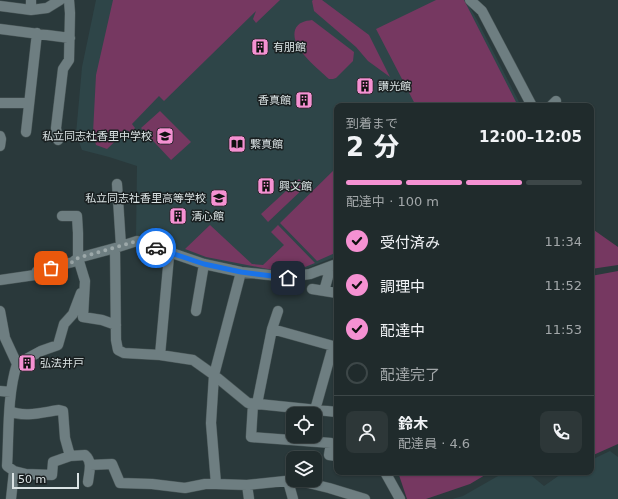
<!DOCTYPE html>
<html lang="ja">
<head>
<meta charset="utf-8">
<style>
  :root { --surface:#202b2c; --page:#2d3738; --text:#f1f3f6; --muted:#a2a7a9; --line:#3d4748; --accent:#f591d2 }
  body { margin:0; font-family:"DejaVu Sans","Noto Sans JP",sans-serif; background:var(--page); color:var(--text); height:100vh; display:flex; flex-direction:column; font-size:15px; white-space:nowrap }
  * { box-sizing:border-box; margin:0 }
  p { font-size:13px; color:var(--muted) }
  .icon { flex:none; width:22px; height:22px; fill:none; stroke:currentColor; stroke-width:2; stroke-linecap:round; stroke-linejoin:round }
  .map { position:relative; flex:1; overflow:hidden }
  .side { position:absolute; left:334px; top:103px; width:260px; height:372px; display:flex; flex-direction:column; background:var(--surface); border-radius:8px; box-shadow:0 1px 3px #0004,0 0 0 1px var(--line) }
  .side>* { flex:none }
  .tools { position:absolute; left:286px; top:407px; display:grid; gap:8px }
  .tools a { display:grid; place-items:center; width:36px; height:36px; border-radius:8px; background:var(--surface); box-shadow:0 1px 3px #0004,0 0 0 1px var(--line); font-size:20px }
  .scale { position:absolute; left:12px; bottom:10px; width:67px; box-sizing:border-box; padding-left:4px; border:2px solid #dae3e4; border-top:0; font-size:11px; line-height:14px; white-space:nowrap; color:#dae3e4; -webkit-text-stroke:3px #191f20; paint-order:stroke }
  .pin { position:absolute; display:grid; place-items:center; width:34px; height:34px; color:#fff; margin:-17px; border-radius:8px; box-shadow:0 2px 6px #0006 }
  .courier { position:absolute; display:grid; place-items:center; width:40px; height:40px; margin:-20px; border:3px solid #1a73e8; border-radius:50%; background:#fff; color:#222; box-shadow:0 1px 5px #0007 }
  .head em { font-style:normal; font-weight:700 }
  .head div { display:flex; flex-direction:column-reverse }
  .head { display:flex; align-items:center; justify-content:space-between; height:68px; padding:0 12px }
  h1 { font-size:26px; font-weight:700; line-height:30px }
  .bar { display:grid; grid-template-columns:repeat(4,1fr); gap:6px 4px; align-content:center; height:48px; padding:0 12px }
  .bar i { height:5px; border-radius:3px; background:var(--line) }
  .bar .current { background:var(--accent) }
  .bar p { grid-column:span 4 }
  .line { display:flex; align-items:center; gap:10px; padding:0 12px; border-top:1px solid var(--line) }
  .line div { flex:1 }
  .round { display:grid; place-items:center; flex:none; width:42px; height:42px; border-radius:8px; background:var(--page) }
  ol { padding:0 12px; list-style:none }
  li { display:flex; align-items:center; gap:12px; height:44px }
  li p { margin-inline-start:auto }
  li .icon { padding:4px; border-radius:50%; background:var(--accent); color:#111; stroke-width:4 }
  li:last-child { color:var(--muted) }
  li i { width:22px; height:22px; border:2px solid var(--line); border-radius:50% }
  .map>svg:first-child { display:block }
</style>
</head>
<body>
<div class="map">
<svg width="618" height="499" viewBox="0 0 618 499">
  <rect width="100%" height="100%" fill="#2a393b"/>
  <path fill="#2e4548" d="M 96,0 L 466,0 L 477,20 L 521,106 L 337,106 L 337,256 L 305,269 L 287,274 L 208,260 L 156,242 L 136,238 L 137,166 L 109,157 L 82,150 L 76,134 L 82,67 Z
    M 610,451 L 618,457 L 618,499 L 452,499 L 463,496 L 505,472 L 527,472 L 544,486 L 564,472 L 591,472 L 591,460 Z"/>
  <path fill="#763861" d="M 113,0 L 280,0 L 256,23 L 253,19 L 256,11 L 164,101 L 159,96 L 132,124 L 135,128 L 131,133 L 127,130 L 107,149 L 96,145 L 93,133 L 96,75 Z
    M 313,0 L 322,0 L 369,35 L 390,77 L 368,61 L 356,47 L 314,11 L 312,1 Z
    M 436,0 L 464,0 L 518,106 L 416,106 L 376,29 Z
    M 312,20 L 354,52 L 353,61 L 336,78 L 333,79 L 329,79 C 318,68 290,48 295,30 C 298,22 305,21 312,20 Z
    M 160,111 L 191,142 L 171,160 L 141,128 Z
    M 337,167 L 337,251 L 335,253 L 317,261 L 280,223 Z
    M 299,179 L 306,186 L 268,222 L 261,214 Z
    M 210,225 L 252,264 L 263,265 L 284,245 L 271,232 L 278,225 L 315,263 L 305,267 L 287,271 L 273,270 L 206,257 L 185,249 Z
    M 591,228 L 618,247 L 618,265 L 591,269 Z
    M 618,271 L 618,444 L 591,456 L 591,276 Z
    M 398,472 L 490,472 L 470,484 L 426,499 L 407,499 Z"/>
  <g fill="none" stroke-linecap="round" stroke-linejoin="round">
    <defs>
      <path id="minor" d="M 31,0 L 31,10
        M 470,0 L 482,11 L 532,106
        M 0,6 L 31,10 L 47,8 L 60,0
        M 0,29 L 70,38
        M 0,103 L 29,103
        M 551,106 L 556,101
        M 26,132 L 37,33
        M 0,136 L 1,139 L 0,146
        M 58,140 L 56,128 L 63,69 L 69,60 L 70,13 L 69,0
        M 117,184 L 121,246
        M 62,216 L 77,216 L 78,233 L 78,258 L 85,281 L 83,317 L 102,320 L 116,325
        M 115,248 L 137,241 L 204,264 L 241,272 L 214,375 L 248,403 L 337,412
        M 241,272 L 288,277 L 310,274 L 334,265 L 337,265
        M 0,280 L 35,275 L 37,271 L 73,262 L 78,258 L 115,248 L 116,340 L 118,350 L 124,353 L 160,355 L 193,360 L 214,375 L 211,423 L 216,484 L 247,485 L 249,499
        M 312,289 L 337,293
        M 324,291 L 331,266
        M 0,311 L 5,338 L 17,364 C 7,395 9,434 7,466 L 14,471 L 11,499
        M 196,311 L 204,264
        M 272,329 L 333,346 L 315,410
        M 160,355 L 169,256 L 172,253
        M 17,364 L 41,351 L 58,345 L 64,324 L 73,314 L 81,293
        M 0,391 L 11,392
        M 253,404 L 251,437 L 331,443 L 329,455 L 337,456
        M 257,404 L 272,329 L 278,311
        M 10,411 C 24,418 44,412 59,410 L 63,411 L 65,438 L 70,456
        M 90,465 L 112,464 L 120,483 L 152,484 L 185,488 L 205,484 L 216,484
        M 14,471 L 26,474 L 52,475 L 53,462 L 70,456 L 85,455 C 93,462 89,472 88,482
        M 385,472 L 400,499
        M 296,480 L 329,488 L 365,499
        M 288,481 L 293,499
        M 247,485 L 295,480"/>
    </defs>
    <use href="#minor" stroke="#4a5758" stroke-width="11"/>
    <use href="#minor" stroke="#6e7e81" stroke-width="10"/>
  </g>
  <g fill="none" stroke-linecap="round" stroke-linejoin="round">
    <path stroke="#9ca8a9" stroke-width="4" stroke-dasharray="0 7.2" d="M 51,268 L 73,262 L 78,258 L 137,241 L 156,248"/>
    <path stroke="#1a73e8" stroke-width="5" d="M 156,248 L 204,264 L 241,272 L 288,278"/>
  </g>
  <defs>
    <symbol id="building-square" viewBox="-11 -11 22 22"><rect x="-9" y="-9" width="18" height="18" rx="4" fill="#f591d2" stroke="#191f20"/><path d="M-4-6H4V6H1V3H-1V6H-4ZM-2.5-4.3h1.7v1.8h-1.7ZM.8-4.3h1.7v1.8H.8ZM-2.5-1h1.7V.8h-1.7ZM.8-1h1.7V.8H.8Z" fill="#111"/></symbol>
    <symbol id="school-square" viewBox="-11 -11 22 22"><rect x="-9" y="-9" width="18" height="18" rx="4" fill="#f591d2" stroke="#191f20"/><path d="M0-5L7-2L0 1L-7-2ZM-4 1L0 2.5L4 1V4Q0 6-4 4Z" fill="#111"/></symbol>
    <symbol id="library-square" viewBox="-11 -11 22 22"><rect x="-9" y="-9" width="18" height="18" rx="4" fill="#f591d2" stroke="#191f20"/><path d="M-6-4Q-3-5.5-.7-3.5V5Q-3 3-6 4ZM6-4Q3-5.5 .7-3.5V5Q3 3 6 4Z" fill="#111"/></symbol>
  </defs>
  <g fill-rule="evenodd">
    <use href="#building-square" x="250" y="37" width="20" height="20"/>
    <use href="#building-square" x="355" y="76" width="20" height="20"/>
    <use href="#building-square" x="294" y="90" width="20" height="20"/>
    <use href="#school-square" x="155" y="126" width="20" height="20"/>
    <use href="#library-square" x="227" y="134" width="20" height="20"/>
    <use href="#building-square" x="256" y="176" width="20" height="20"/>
    <use href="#school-square" x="209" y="188" width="20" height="20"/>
    <use href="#building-square" x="168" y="206" width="20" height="20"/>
    <use href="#building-square" x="17" y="353" width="20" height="20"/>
  </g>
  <g text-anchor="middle" stroke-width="3" stroke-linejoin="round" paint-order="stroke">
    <g font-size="11" fill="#dae3e4" stroke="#191f20" text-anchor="start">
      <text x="273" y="51">有朋館</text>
      <text x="378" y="90">讃光館</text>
      <text x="291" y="104" text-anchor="end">香真館</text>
      <text x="152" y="140" text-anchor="end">私立同志社香里中学校</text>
      <text x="250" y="148">繋真館</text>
      <text x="279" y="190">興文館</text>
      <text x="206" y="202" text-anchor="end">私立同志社香里高等学校</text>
      <text x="191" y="220">清心館</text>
      <text x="40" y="367">弘法井戸</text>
    </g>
  </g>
</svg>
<div class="tools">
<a><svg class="icon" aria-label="locate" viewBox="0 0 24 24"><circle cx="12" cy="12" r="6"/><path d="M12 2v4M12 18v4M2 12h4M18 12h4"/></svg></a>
<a><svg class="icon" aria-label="layers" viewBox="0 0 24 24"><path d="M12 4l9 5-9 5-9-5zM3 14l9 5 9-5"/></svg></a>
</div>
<div class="scale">50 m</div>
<div class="pin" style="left:51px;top:268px;background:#ea580c"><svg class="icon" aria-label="bag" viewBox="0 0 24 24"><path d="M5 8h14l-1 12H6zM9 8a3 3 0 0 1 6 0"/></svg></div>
<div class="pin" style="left:288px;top:278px;background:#1f2937"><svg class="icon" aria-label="home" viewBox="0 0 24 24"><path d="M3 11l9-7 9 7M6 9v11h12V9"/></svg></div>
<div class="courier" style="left:156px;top:248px"><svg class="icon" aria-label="car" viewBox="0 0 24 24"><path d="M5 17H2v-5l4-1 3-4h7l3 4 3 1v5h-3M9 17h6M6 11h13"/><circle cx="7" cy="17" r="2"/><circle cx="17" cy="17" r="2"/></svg></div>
<section class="side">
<div class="head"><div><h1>2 分</h1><p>到着まで</p></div><em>12:00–12:05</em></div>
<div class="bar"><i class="current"></i><i class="current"></i><i class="current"></i><i></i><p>配達中 · 100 m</p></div>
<ol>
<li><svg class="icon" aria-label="check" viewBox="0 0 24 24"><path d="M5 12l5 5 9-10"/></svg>受付済み<p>11:34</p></li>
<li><svg class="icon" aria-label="check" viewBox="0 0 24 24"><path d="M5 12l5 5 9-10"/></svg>調理中<p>11:52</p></li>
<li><svg class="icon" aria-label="check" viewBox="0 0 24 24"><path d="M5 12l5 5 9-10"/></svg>配達中<p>11:53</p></li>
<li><i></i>配達完了</li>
</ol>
<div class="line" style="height:72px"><a class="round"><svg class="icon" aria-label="person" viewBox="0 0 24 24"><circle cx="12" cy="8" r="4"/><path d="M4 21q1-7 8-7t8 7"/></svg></a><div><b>鈴木</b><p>配達員 · 4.6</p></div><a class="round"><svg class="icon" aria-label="phone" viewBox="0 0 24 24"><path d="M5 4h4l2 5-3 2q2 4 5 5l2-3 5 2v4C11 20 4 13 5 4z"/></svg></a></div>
</section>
</div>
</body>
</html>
